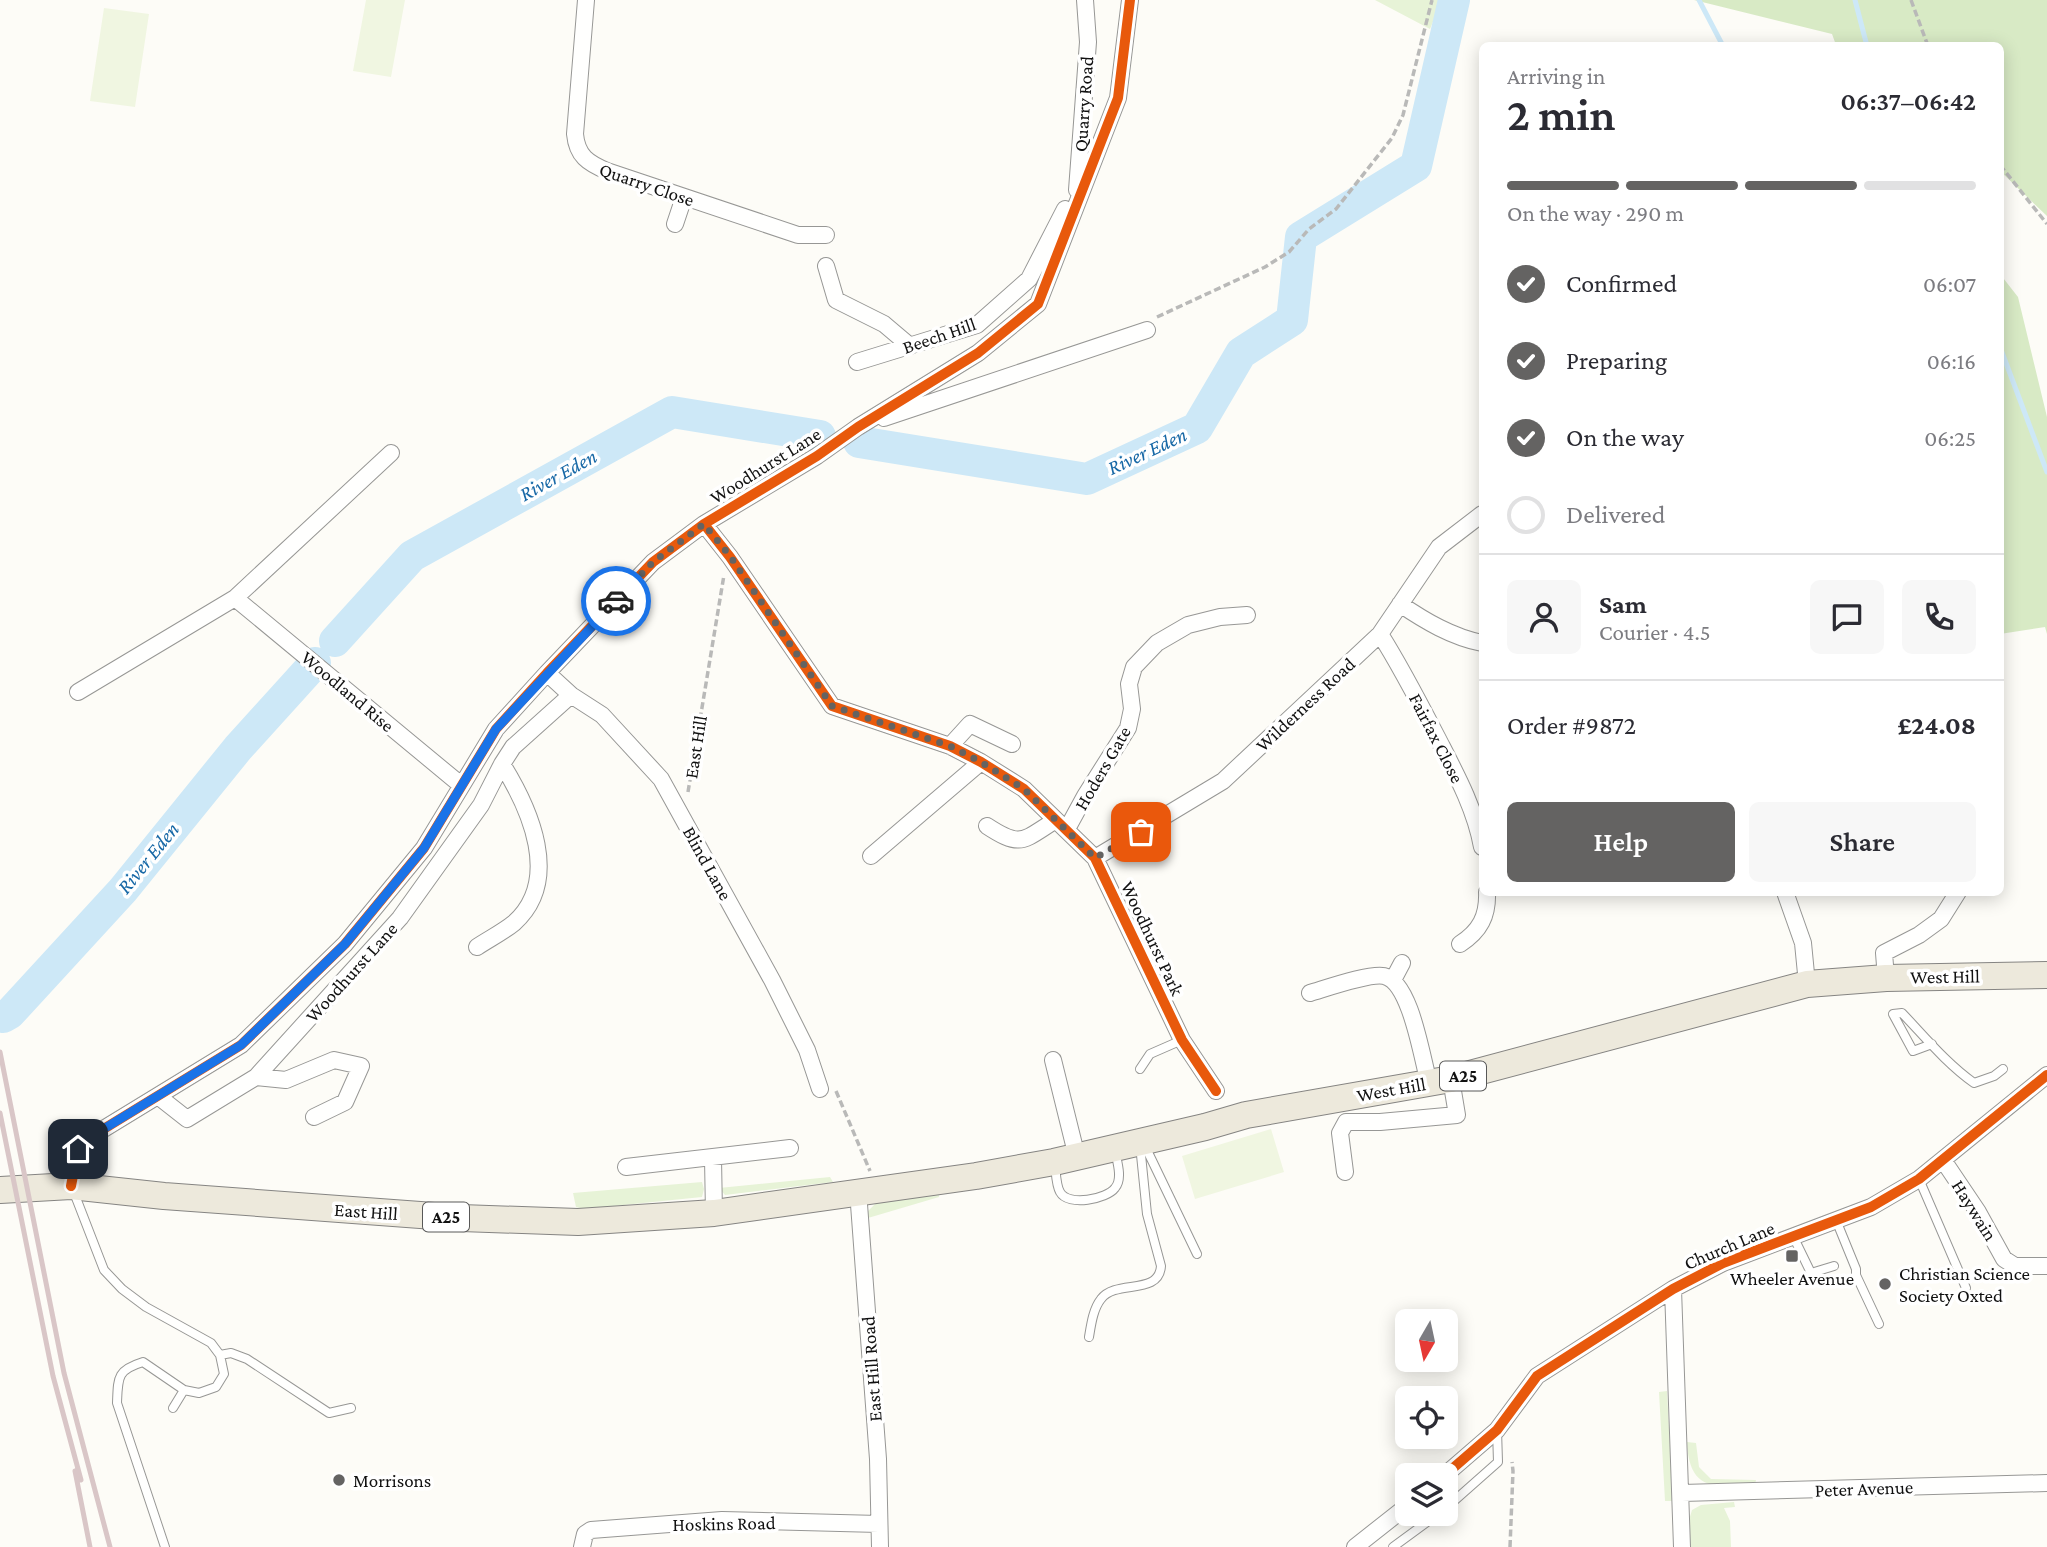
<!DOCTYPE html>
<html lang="en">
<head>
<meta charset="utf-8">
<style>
  :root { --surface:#fff; --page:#f7f7f7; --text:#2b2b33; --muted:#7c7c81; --line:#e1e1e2; --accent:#646362 }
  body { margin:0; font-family:"Crimson Pro",serif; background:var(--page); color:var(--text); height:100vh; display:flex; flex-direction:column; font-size:26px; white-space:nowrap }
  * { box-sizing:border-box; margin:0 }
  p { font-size:23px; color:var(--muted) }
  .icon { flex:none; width:38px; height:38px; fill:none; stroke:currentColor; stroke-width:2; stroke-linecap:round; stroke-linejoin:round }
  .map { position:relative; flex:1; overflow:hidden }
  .side { position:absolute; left:1479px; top:42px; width:525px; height:854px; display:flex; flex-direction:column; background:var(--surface); border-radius:10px; box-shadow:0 4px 18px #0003 }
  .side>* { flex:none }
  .needle { width:46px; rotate:189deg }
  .fabs { position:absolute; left:1395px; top:1309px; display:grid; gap:14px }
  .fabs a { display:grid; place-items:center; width:63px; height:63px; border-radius:10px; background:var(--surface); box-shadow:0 4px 18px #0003; font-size:35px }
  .pin { position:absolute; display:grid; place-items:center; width:60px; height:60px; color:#fff; margin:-30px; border-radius:14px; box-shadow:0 4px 10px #0006 }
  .courier { position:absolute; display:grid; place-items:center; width:70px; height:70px; margin:-35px; border:5px solid #1a73e8; border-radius:50%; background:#fff; color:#222; box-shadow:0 2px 9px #0007 }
  .head em { font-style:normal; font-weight:600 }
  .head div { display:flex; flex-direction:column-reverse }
  .head { display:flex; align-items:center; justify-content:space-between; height:119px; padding:0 28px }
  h1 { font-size:46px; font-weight:600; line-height:52px }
  .bar { display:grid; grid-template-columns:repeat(4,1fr); gap:10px 7px; align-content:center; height:84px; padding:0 28px }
  .bar i { height:9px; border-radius:5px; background:var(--line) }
  .bar .active { background:var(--accent) }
  .bar p { grid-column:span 4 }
  .line { display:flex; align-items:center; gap:18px; padding:0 28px; border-top:2px solid var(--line) }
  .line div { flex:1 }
  .round { display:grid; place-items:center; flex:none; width:74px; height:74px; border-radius:10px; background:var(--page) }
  ol { padding:0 28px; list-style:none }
  li { display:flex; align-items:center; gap:21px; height:77px }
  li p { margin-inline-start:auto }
  li .icon { padding:7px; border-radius:50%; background:var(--accent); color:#fff; stroke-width:4 }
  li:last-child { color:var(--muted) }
  li i { width:38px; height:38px; border:4px solid var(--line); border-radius:50% }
  .primary-button { display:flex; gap:14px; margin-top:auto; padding:14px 28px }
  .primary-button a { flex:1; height:80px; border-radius:10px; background:var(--accent); color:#fff; font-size:28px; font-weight:600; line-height:80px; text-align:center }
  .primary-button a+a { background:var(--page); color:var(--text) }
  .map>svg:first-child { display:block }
</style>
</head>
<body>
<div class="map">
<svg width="2047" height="1547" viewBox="0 0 2047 1547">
  <rect width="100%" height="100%" fill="#fdfcf7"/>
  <path fill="#e7f3d7" d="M 1375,0 L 1442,0 L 1430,29 Z
    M 830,1177 L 833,1182 L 725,1195 L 719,1188 Z
    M 702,1182 L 704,1189 L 702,1197 L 584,1209 L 576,1207 L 573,1193 Z
    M 939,1195 L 939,1197 L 868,1218 L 868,1211 L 877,1202 Z
    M 1667,1391 L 1673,1501 L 1665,1501 L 1659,1392 Z
    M 1687,1442 L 1696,1443 L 1699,1467 L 1711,1479 L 1756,1480 L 1755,1485 C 1715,1487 1689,1492 1687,1442 Z
    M 1734,1502 L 1735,1507 L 1724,1508 L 1730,1521 L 1731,1547 L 1689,1547 L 1689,1520 L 1692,1510 L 1701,1505 Z"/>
  <path fill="#d8eac5" d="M 1694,0 L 2047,0 L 2047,216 L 2000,171 L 2000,46 L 1836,45 L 1832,34 Z
    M 2000,274 L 2018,297 L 2047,417 L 2047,634 L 2045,627 L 2000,634 Z"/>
  <path fill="#f0f6e1" d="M 366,0 L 405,0 L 391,77 L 353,71 Z
    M 104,8 L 149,14 L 135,107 L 90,101 Z
    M 1271,1129 L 1284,1172 L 1195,1199 L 1182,1156 Z"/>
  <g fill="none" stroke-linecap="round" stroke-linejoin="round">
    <path stroke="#cde8f7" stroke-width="5" d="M 1699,0 L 1723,46
      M 1855,0 L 1867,46
      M 2000,347 L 2047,472"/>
    <path stroke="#cde8f7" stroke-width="32" d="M 859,442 L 1087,479 L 1197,428 L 1241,353 L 1292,320 L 1301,237 L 1416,166 L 1454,0
      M 335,641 L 412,556 L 672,412 L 820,436
      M 3,1017 L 10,1013 L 123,890 L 238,748 L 315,663"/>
    <defs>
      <path id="lane" d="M 1932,1044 L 1913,1051 L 1893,1014 L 1902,1013 C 1925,1037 1946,1063 1974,1083 L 1994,1076 L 2003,1069
        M 1140,1069 L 1150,1054 L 1182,1040
        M 1145,1146 L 1197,1254
        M 1055,1165 C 1056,1173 1056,1185 1060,1192 C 1068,1207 1107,1199 1115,1188 C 1123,1179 1117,1161 1115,1151
        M 1919,1179 L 1966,1288
        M 73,1190 L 104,1270 L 122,1289 L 146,1307 L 211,1343 L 220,1355 L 224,1374 L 216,1387 L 199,1393 L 184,1390 L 143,1362 C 117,1370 118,1377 117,1403 L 165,1547
        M 1836,1220 L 1856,1269 L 1856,1275 L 1879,1324
        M 1793,1236 L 1811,1273 L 1834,1266
        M 1089,1337 C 1091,1325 1093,1309 1101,1299 C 1116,1279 1159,1296 1161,1266 L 1147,1214 L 1140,1145
        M 220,1355 L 231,1353 L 247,1359 L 329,1413 L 351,1408
        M 173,1408 L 184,1390
        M 1446,1508 L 1498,1462 L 1497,1430
        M 1393,1547 L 1438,1514"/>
      <path id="street" d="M 586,0 L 575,134 C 577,156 588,163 607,171 L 798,235 L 826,235
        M 1077,190 L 1088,42 L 1085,0
        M 675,224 L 684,197
        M 826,266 L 836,300 L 884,324 L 910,346
        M 857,362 L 977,325 L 1029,279 L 1065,209
        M 884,418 L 1147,330
        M 704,524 L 730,557 L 832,706 L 950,746 L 981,762 L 1024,789 L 1095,858 L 1182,1040 L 1216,1091
        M 235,598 L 461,785
        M 1400,604 C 1425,621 1452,637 1482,643
        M 1380,634 C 1401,667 1419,702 1437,737 C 1455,772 1475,808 1482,847
        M 547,673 L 571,695 L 602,715 L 661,779 L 772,980 L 807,1050 L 820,1089
        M 78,692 L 235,598 L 391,453
        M 950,746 L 970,724 L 1012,744
        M 987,826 C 1022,849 1023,840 1056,820
        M 1067,829 L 1085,796 L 1128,728 L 1132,709 L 1129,684 L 1134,667 L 1157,643 L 1188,625 L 1220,617 L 1247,615
        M 871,856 L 981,762
        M 1095,858 L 1223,781 L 1380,634 L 1439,547 L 1482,514
        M 1785,892 L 1803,943 L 1807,984
        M 1460,944 C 1480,931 1488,916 1487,892
        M 477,947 C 489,939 503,932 514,923 C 562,880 530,809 502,764 L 513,747 L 571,695
        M 1886,978 L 1884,953 L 1919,935 L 1941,919 L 1958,892
        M 1393,980 L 1402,963
        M 1310,993 C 1327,988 1370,973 1384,976 C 1411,982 1422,1059 1429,1083
        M 1053,1060 L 1077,1157
        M 256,1077 L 286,1080 L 334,1060 L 361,1066 L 345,1102 L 314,1117
        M 159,1097 L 187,1119 L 256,1077 L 400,918 L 481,805 L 502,764
        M 713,1159 L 714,1213
        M 1943,1160 L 1978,1212 L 2004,1259 L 2015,1266 L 2047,1266
        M 626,1167 L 790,1148
        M 1345,1172 L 1340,1133 L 1346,1122 L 1380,1122 L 1457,1115 L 1451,1079
        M 71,1186 L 78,1149 L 97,1133 L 241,1045 L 345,944 L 424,848 L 496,729 L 547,673 L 653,562 L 704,524 L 817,456 L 858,427 L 978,353 L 1038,304 L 1118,98 L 1130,0
        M 858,1191 L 878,1459 L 880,1547
        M 1673,1289 L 1682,1547
        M 1445,1475 L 1497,1430 L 1537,1376 L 1673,1289 L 1723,1263 L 1871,1207 L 1919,1179 L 2047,1075
        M 1682,1493 L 2047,1483
        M 582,1547 L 585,1534 L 591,1530 L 722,1520 L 879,1524
        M 1355,1547 L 1407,1506"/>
      <path id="primary" d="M 0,1190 L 71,1186 L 164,1196 L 461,1218 L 578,1222 L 714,1213 L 976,1176 L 1054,1162 L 1205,1127 L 1246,1115 L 1451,1079 L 1807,984 L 1886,978 L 2047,975"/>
    </defs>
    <use href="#lane" stroke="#979795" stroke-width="10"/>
    <use href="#street" stroke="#979795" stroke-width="18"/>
    <use href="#primary" stroke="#858482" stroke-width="28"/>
    <path stroke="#b9b9b8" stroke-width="3.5" stroke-dasharray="7 3.5" stroke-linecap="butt" d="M 1911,0 L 1928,46
      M 2000,165 L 2047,224
      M 1157,317 L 1265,267 L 1289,252 L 1309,229 L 1336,209 L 1392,138 L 1403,115 L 1432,0
      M 688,792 L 724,575
      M 836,1091 L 870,1171
      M 1510,1547 L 1513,1471 L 1512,1462"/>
    <use href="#lane" stroke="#fffffe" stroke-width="8"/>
    <use href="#street" stroke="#fffffe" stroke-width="16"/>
    <use href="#primary" stroke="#ede9dc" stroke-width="26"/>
    <path stroke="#d9c6c7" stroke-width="5" d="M 0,1052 L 64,1373 L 110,1547
      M 0,1113 L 53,1376 L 81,1480
      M 75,1471 L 90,1547"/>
    <defs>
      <path id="cycleway" d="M 704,524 L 730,557 L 832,706 L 950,746 L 981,762 L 1024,789 L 1095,858 L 1182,1040 L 1216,1091
        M 71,1186 L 78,1149 L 97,1133 L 241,1045 L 345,944 L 424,848 L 496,729 L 547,673 L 653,562 L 704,524 L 817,456 L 858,427 L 978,353 L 1038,304 L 1118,98 L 1130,0
        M 1445,1475 L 1497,1430 L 1537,1376 L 1673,1289 L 1723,1263 L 1871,1207 L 1919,1179 L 2047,1075"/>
    </defs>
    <use href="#cycleway" stroke="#fff" stroke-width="15"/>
    <use href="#cycleway" stroke="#e8590c" stroke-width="10"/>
  </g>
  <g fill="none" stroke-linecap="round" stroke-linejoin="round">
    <path stroke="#646362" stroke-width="7" stroke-dasharray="0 12.6" d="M 616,601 L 653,562 L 704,524 L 730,556 L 832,706 L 950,746 L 981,762 L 1024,789 L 1095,858 L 1141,832"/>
    <path stroke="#1a73e8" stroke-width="9" d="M 78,1149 L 97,1133 L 241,1045 L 345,944 L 424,848 L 496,729 L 616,601"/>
  </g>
  <g fill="#646362" stroke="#fff" stroke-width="2.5">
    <rect x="1785" y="1249" width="14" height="14" rx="3.5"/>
    <circle cx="1885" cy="1284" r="7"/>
    <circle cx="339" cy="1480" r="7"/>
  </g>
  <g text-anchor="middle" stroke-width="7" stroke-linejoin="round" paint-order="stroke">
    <g fill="#fff" stroke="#585858" stroke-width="2">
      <rect x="1440" y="1061.5" width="46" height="29" rx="5"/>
      <rect x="423" y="1202.5" width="46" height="29" rx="5"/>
    </g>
    <g font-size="18" font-weight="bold" fill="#111">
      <text x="1463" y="1082">A25</text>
      <text x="446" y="1223">A25</text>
    </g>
    <g font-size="19" fill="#111" stroke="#fff">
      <text transform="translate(1083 104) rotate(-86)" y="7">Quarry Road</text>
      <text transform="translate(647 184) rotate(19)" y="7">Quarry Close</text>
      <text transform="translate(939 335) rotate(-19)" y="7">Beech Hill</text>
      <text transform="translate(765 465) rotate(-32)" y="7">Woodhurst Lane</text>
      <text transform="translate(348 691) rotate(40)" y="7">Woodland Rise</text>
      <text transform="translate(1305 704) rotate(-43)" y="7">Wilderness Road</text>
      <text transform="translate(1437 738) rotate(63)" y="7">Fairfax Close</text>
      <text transform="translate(695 747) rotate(-81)" y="7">East Hill</text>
      <text transform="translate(1102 768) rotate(-60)" y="7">Hoders Gate</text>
      <text transform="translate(708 863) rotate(61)" y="7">Blind Lane</text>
      <text transform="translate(1153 938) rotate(65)" y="7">Woodhurst Park</text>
      <text transform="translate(351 972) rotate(-48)" y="7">Woodhurst Lane</text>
      <text transform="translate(1945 976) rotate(-1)" y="7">West Hill</text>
      <text transform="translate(1391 1089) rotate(-10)" y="7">West Hill</text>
      <text transform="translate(1975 1210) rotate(58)" y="7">Haywain</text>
      <text transform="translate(366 1211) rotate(4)" y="7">East Hill</text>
      <text transform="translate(1729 1245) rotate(-23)" y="7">Church Lane</text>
      <text transform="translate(871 1369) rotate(-94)" y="7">East Hill Road</text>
      <text transform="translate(1864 1488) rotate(-2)" y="7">Peter Avenue</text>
      <text transform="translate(724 1523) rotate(-1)" y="7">Hoskins Road</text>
    </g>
    <g font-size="19" fill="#111" stroke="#fff" text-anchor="start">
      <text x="1899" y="1280">Christian Science<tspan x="1899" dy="22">Society Oxted</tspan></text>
      <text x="1792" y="1285" text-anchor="middle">Wheeler Avenue</text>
      <text x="353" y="1487">Morrisons</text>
    </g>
    <g font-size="21" font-style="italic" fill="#1768a6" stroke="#fff">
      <text transform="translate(1147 451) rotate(-25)" y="7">River Eden</text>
      <text transform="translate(558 475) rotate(-29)" y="7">River Eden</text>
      <text transform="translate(148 858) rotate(-51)" y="7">River Eden</text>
    </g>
  </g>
</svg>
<div class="fabs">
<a><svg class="needle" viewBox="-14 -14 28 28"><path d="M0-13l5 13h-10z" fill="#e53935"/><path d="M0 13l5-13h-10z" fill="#7c7c81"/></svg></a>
<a><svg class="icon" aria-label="locate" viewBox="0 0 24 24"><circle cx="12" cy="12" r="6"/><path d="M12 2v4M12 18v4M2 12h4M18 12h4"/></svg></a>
<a><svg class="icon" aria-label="layers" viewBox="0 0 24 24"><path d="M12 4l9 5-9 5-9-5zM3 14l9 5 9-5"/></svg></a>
</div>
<div class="pin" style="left:1141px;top:832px;background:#ea580c"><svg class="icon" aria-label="bag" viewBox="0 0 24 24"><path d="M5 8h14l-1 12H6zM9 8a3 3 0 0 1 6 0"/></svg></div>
<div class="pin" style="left:78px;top:1149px;background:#1f2937"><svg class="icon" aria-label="home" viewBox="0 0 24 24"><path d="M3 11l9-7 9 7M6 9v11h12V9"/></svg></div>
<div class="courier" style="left:616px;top:601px"><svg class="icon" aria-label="car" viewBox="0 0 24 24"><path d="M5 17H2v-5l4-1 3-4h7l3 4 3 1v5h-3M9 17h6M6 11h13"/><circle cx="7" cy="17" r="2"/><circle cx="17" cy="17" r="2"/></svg></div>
<section class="side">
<div class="head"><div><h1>2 min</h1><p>Arriving in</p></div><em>06:37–06:42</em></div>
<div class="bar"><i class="active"></i><i class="active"></i><i class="active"></i><i></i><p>On the way · 290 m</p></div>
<ol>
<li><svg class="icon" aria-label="check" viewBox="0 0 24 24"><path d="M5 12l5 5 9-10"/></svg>Confirmed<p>06:07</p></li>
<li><svg class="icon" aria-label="check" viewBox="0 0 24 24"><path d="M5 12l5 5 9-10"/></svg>Preparing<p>06:16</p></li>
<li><svg class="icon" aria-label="check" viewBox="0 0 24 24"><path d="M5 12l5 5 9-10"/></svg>On the way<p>06:25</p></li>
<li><i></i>Delivered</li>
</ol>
<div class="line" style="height:126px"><a class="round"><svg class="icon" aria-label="person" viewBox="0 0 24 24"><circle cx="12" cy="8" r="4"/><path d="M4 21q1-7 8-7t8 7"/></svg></a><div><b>Sam</b><p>Courier · 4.5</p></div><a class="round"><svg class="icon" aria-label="chat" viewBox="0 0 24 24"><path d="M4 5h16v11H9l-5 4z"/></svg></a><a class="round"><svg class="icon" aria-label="phone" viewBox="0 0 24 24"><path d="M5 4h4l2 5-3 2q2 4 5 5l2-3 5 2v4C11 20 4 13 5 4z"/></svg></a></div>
<div class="line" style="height:91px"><div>Order #9872</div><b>£24.08</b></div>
<div class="primary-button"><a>Help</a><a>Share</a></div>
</section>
</div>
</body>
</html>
